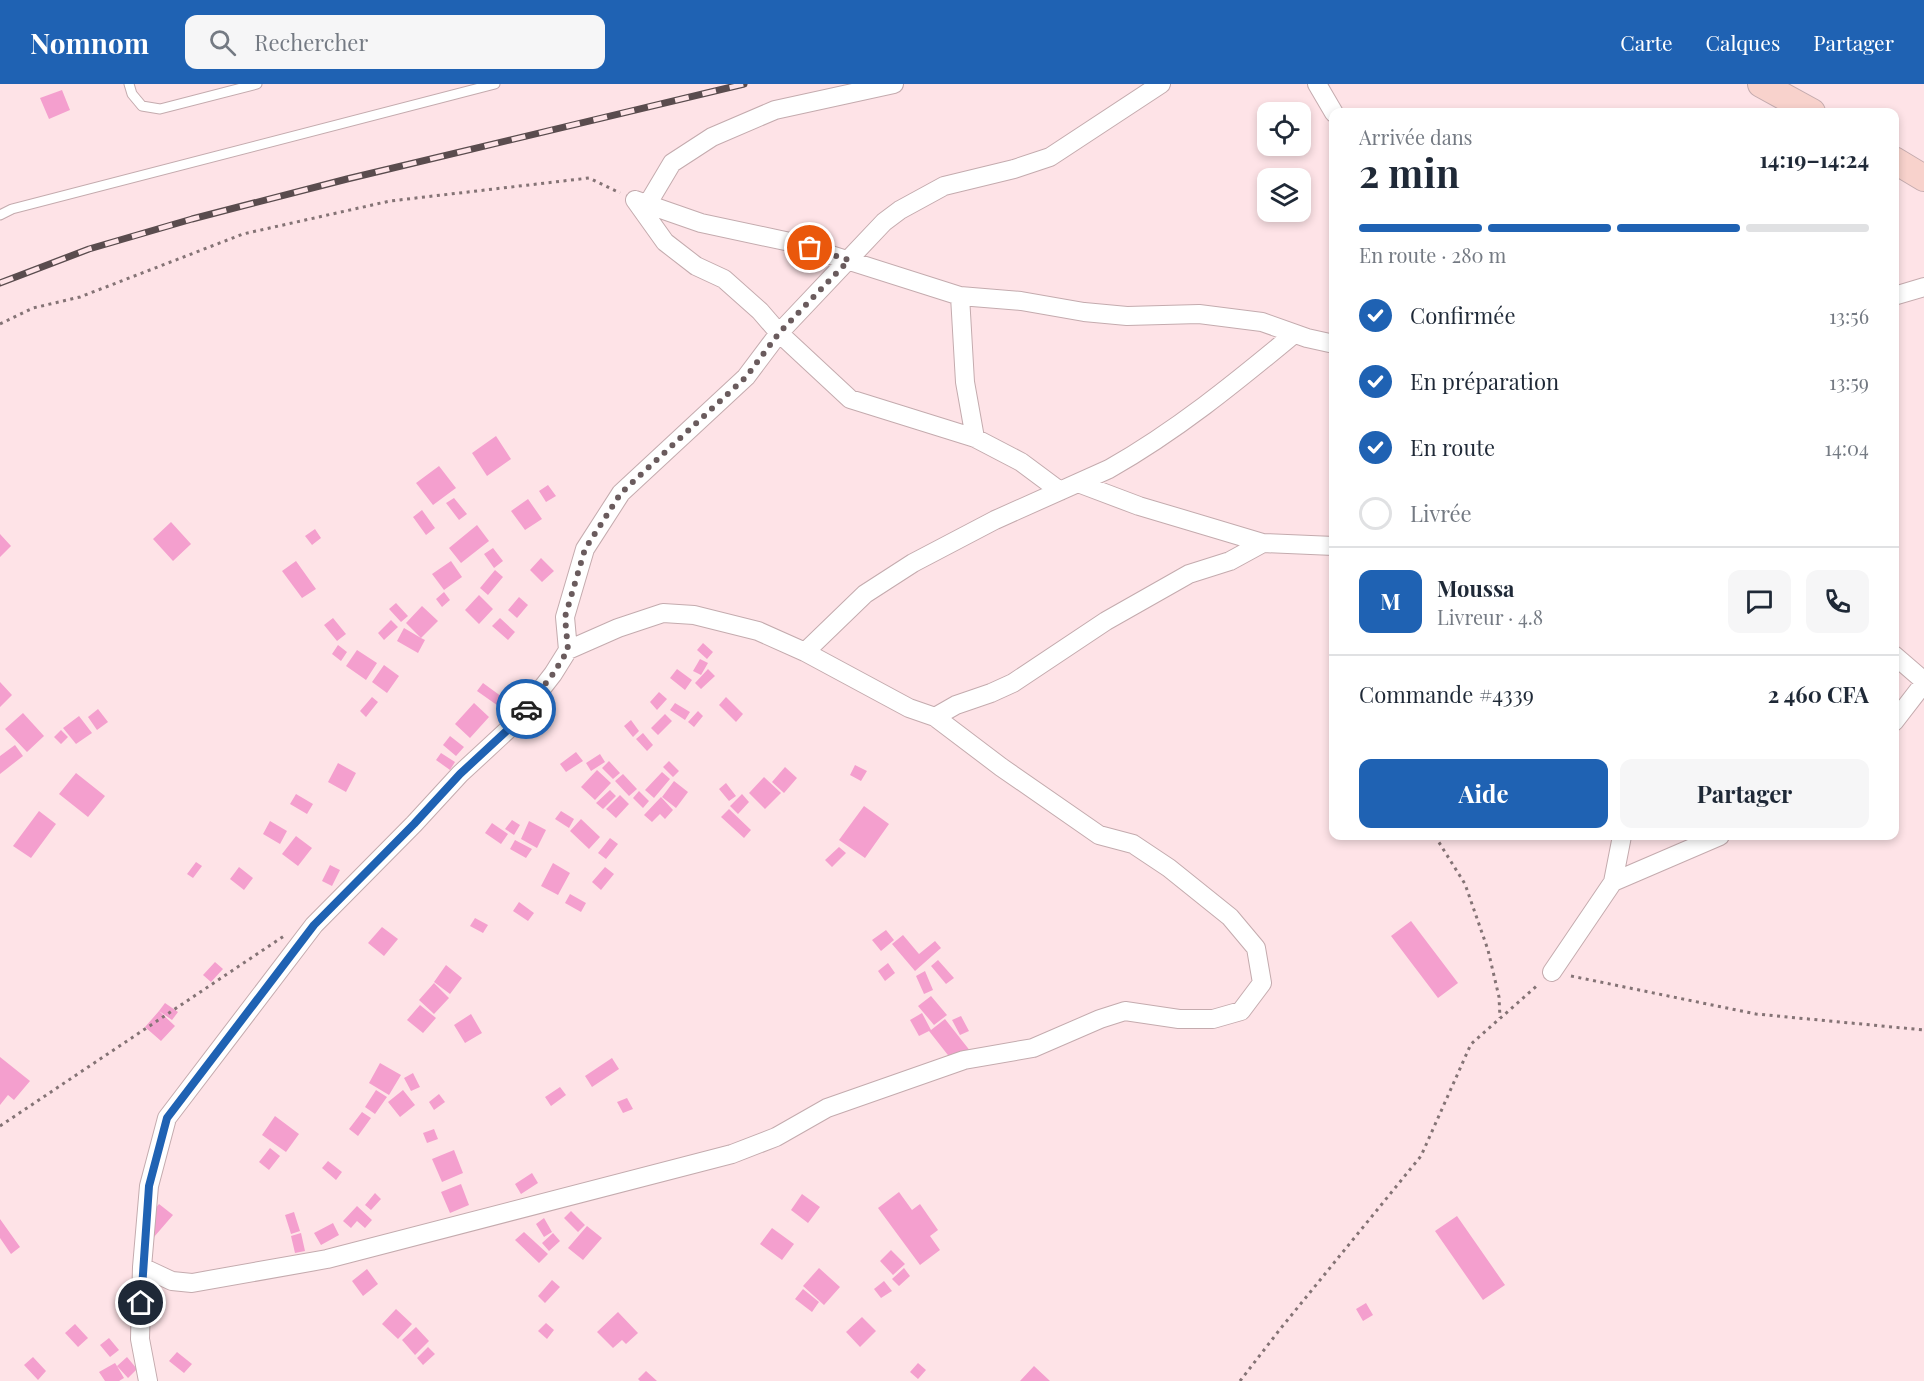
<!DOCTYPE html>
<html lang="fr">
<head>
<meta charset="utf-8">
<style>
  :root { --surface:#fff; --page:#f6f6f7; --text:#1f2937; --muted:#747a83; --line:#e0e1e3; --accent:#1f62b3 }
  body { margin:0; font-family:"Playfair Display",serif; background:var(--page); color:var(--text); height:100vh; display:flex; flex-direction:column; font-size:22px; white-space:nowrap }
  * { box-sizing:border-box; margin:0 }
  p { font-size:20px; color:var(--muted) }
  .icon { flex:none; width:33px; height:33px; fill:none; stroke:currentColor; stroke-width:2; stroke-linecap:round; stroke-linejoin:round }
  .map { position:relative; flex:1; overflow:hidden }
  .sheet { position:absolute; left:1329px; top:24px; width:570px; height:732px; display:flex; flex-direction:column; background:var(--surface); border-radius:12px; box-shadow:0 3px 9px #0003 }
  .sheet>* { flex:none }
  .controls { position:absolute; left:1257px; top:18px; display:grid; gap:12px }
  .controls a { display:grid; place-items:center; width:54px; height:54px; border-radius:12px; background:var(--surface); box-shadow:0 3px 9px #0003; font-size:30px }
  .pin { position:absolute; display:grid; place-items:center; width:51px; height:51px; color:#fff; margin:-26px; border:3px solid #fff; border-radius:50%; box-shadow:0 2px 6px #0007 }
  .courier { position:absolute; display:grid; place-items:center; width:60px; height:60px; margin:-30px; border:4px solid #1f62b3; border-radius:50%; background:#fff; color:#222; box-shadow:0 2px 8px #0007 }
  .headline em { font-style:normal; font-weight:700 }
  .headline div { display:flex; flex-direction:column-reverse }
  .headline { display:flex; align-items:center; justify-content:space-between; height:102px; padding:0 30px }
  h1 { font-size:39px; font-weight:700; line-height:45px }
  .bar { display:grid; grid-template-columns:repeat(4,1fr); gap:9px 6px; align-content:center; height:72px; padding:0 30px }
  .bar i { height:8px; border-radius:4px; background:var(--line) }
  .bar .active { background:var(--accent) }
  .bar p { grid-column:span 4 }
  .line { display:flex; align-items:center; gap:15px; padding:0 30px; border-top:2px solid var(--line) }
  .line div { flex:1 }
  .round { display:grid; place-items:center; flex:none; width:63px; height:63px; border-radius:12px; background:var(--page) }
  ol { padding:0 30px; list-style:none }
  li { display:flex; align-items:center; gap:18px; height:66px }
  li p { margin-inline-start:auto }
  li .icon { padding:6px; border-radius:50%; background:var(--accent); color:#fff; stroke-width:4 }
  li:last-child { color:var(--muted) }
  li i { width:33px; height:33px; border:3px solid var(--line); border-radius:50% }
  .action { display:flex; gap:12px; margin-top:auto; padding:12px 30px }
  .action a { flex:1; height:69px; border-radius:12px; background:var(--accent); color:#fff; font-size:24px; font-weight:700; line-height:69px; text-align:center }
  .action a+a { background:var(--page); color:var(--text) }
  header { display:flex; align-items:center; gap:36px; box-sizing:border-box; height:84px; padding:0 30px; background:var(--accent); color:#fff }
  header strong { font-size:28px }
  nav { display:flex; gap:33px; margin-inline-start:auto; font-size:21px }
  .search { width:420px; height:54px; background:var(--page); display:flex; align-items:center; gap:15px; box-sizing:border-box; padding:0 21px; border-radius:12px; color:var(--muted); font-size:22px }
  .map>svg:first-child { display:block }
</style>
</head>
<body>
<header>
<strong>Nomnom</strong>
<div class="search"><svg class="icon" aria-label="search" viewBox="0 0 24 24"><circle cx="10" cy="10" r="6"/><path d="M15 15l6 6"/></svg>Rechercher</div>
<nav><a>Carte</a><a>Calques</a><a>Partager</a></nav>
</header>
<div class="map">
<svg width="1924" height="1297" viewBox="0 0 1924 1297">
  <rect width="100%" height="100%" fill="#fee3e7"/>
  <path fill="#f49fce" d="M 62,6 L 70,26 L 49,35 L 40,14 Z
    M 496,352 L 511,375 L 487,392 L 472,369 Z
    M 439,382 L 456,404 L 433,421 L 416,399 Z
    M 548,401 L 556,412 L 546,418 L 539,407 Z
    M 454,414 L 467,430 L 459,436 L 446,419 Z
    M 528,415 L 542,435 L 525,446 L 511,427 Z
    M 422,426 L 435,444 L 426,451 L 413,433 Z
    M 171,438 L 191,460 L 173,477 L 153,455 Z
    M 477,441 L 489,457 L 461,479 L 449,464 Z
    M 315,445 L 321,454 L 312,461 L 305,452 Z
    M 0,450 L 11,462 L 0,473 Z
    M 493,464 L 503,477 L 494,484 L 484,470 Z
    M 541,474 L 554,487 L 542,498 L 530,486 Z
    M 296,477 L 316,505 L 302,514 L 282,487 Z
    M 451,477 L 462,493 L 444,506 L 432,490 Z
    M 495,486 L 503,493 L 488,511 L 480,504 Z
    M 444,508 L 450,516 L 442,523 L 436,515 Z
    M 479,511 L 493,525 L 479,540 L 465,526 Z
    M 519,513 L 528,521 L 517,534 L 508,526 Z
    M 396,519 L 408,532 L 401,538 L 389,525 Z
    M 422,522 L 438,537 L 421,554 L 425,556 L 418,569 L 397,557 L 404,544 L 421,554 L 406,539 Z
    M 333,534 L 346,550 L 337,557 L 324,541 Z
    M 500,534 L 515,548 L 508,556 L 492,542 Z
    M 391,536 L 398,543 L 384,556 L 378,549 Z
    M 703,559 L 713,568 L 707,575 L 697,566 Z
    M 338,561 L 347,568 L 341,577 L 332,570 Z
    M 357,566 L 377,579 L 366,596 L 346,582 Z
    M 700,575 L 708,579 L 701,591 L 693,587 Z
    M 384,581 L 399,592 L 387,609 L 372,598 Z
    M 677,585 L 692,596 L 685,606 L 670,594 Z
    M 708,585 L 715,592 L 701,605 L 695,599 Z
    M 0,598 L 12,611 L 0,623 Z
    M 483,599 L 516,623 L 511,631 L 477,607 Z
    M 659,608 L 667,615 L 657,626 L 650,618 Z
    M 372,613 L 378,618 L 366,633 L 360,627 Z
    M 726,613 L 743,630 L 736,638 L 719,621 Z
    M 474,619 L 489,633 L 470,654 L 455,640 Z
    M 675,619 L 690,628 L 685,636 L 670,626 Z
    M 98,625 L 108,638 L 97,646 L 88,633 Z
    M 698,627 L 703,632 L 694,643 L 688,638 Z
    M 23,629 L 44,652 L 27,668 L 5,645 Z
    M 665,630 L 672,637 L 658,651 L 651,644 Z
    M 79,632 L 92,649 L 76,660 L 63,644 Z
    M 631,636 L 639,647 L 633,653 L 624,642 Z
    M 61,646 L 68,653 L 61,660 L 54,653 Z
    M 643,649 L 653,661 L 647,667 L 636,655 Z
    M 450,652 L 464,663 L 456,672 L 443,661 Z
    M 15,661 L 23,672 L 0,690 L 0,672 Z
    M 576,668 L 583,677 L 566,688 L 560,680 Z
    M 441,669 L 455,678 L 450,686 L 436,676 Z
    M 600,670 L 605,678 L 591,687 L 586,679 Z
    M 609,677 L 620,689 L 613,695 L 602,684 Z
    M 669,677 L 679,687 L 673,693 L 663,683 Z
    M 338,679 L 356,689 L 346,708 L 328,698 Z
    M 855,681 L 867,687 L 861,697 L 850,691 Z
    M 785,683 L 797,694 L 784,709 L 772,698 Z
    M 597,686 L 611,699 L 595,716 L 581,703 Z
    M 662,688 L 670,695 L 654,714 L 645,706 Z
    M 76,689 L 105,712 L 88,733 L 59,710 Z
    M 623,690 L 637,705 L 629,712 L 615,697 Z
    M 764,693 L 781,709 L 765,725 L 749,709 Z
    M 674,697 L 688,708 L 676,724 L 662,713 Z
    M 726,699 L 736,712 L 729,717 L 719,705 Z
    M 610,706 L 616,712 L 603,725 L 596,719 Z
    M 639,707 L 649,717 L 643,724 L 633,714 Z
    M 296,710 L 313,720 L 307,730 L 290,720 Z
    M 742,710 L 749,718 L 738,730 L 730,722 Z
    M 620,711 L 629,720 L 616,734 L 606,725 Z
    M 661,713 L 673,726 L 665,735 L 660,730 L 652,738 L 644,731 Z
    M 864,722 L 889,740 L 865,774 L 839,756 Z
    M 729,725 L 751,746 L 744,754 L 721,733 Z
    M 39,727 L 56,740 L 31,774 L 13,762 Z
    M 561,727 L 574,735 L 569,744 L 555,735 Z
    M 581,735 L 600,753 L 589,765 L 570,747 Z
    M 512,736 L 520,741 L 514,751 L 505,745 Z
    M 270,737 L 287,747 L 280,760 L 263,750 Z
    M 529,737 L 546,746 L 537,764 L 521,755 Z
    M 492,739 L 508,750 L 501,760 L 485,749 Z
    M 296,752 L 312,764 L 298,782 L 282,770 Z
    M 610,754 L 618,760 L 606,775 L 598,769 Z
    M 515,756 L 532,765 L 526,774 L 510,765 Z
    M 839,763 L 846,769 L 832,783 L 825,776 Z
    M 196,778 L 202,782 L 193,794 L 187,790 Z
    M 553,779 L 570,789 L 558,811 L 541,802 Z
    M 330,781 L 340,786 L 332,802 L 322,797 Z
    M 239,783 L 253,794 L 244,806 L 230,795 Z
    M 605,783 L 614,790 L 601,806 L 592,798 Z
    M 570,810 L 586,819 L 581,828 L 565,819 Z
    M 519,818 L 534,829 L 528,837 L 513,827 Z
    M 475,834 L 488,841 L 483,849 L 470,842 Z
    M 1411,837 L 1458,899 L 1438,914 L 1391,852 Z
    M 382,843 L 398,855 L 384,872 L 368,859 Z
    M 886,846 L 894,856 L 881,867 L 872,856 Z
    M 903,851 L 919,870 L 935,857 L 941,864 L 915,887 L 892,860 Z
    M 938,876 L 954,894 L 946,900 L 931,882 Z
    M 215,878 L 223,885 L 211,898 L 203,891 Z
    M 888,879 L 895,889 L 885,897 L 878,887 Z
    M 446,881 L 462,894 L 450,910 L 434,898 Z
    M 925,887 L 933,906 L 924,910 L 916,892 Z
    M 434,899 L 449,914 L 434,930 L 419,916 Z
    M 931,912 L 947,931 L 934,941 L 918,922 Z
    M 165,919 L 178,928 L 172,936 L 159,927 Z
    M 420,921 L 436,934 L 423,949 L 407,936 Z
    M 159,927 L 175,942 L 161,957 L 145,943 Z
    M 922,929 L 931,946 L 945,935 L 971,968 L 955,980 L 929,947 L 919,952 L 910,936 Z
    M 471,930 L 482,949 L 465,959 L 454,941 Z
    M 961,932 L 969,947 L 960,951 L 952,936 Z
    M 0,973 L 30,997 L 14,1016 L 8,1011 L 0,1021 Z
    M 612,974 L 619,985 L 592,1003 L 585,992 Z
    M 380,979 L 401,991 L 389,1011 L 369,999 Z
    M 413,989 L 420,1003 L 411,1007 L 404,994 Z
    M 560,1003 L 566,1011 L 551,1022 L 545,1013 Z
    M 376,1006 L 387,1013 L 375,1030 L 365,1023 Z
    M 403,1006 L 415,1021 L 400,1033 L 388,1018 Z
    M 439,1010 L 445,1018 L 434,1026 L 429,1018 Z
    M 627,1014 L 633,1025 L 623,1029 L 617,1018 Z
    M 362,1028 L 371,1034 L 358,1052 L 349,1045 Z
    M 275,1032 L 299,1050 L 286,1068 L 262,1051 Z
    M 434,1045 L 438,1055 L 427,1059 L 423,1049 Z
    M 270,1064 L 280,1072 L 269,1086 L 259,1078 Z
    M 454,1066 L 463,1089 L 442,1098 L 432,1075 Z
    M 328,1077 L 342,1088 L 336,1096 L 322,1084 Z
    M 532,1089 L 538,1099 L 521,1110 L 515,1100 Z
    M 461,1100 L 469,1121 L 450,1129 L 441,1108 Z
    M 899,1108 L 912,1126 L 920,1120 L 938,1146 L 930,1152 L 940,1166 L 920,1181 L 878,1124 Z
    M 375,1109 L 381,1115 L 371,1126 L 365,1121 Z
    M 802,1110 L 820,1123 L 808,1139 L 791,1126 Z
    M 159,1120 L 173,1131 L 154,1153 L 141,1142 Z
    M 357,1122 L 372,1136 L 365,1144 L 357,1137 L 351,1144 L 343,1137 Z
    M 571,1127 L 585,1141 L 578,1148 L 564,1134 Z
    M 294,1128 L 300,1147 L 291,1150 L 285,1131 Z
    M 1457,1132 L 1505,1201 L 1483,1216 L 1435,1147 Z
    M 544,1134 L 552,1148 L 544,1153 L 536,1140 Z
    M 0,1135 L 20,1163 L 11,1170 L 0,1154 Z
    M 333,1139 L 339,1151 L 321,1161 L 314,1149 Z
    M 587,1142 L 602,1154 L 583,1176 L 568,1164 Z
    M 772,1144 L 794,1160 L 782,1176 L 760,1160 Z
    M 524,1148 L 548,1170 L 539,1179 L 515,1156 Z
    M 301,1149 L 305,1167 L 295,1169 L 291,1152 Z
    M 553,1149 L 560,1157 L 549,1167 L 542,1159 Z
    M 891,1166 L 905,1180 L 893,1191 L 880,1177 Z
    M 819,1184 L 840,1203 L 824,1221 L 803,1202 Z
    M 904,1184 L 910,1192 L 899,1202 L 892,1195 Z
    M 367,1185 L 378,1200 L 363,1212 L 352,1197 Z
    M 552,1196 L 560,1203 L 545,1219 L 538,1212 Z
    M 884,1197 L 892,1207 L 881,1214 L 874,1205 Z
    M 803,1205 L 819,1218 L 812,1228 L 795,1215 Z
    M 1366,1219 L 1373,1231 L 1363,1237 L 1356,1225 Z
    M 396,1225 L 412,1240 L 398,1255 L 382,1240 Z
    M 618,1228 L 638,1249 L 626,1260 L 622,1256 L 613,1264 L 597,1248 Z
    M 862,1233 L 876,1247 L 860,1263 L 846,1248 Z
    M 546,1239 L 554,1246 L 547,1255 L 538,1247 Z
    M 75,1240 L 88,1254 L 78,1263 L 65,1249 Z
    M 416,1243 L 429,1257 L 415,1271 L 402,1256 Z
    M 109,1254 L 119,1266 L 110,1273 L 100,1261 Z
    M 428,1263 L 435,1270 L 423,1281 L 417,1274 Z
    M 177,1268 L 192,1280 L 184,1289 L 169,1277 Z
    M 33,1273 L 46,1287 L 38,1296 L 24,1281 Z
    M 127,1273 L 137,1285 L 128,1294 L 117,1282 L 124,1294 L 119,1297 L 105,1297 L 99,1288 L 115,1279 L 117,1282 Z
    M 918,1279 L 926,1286 L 918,1295 L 910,1288 Z
    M 1034,1282 L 1050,1297 L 1020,1297 Z
    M 646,1287 L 657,1297 L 640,1297 L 638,1295 Z"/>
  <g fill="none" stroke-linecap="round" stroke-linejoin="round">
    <defs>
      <path id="lane" d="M 129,0 L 132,10 L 142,22 L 160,25 L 257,0
        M 0,131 L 12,125 L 495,0"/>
      <path id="street" d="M 1317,0 L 1334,29
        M 635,116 L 701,139 L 790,158 L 960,212 L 1021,217 L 1084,228 L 1127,232 L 1199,230 L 1262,238 L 1307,254 L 1334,260
        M 635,116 L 665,158 L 696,182 L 724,195 L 760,227 L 779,249 L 850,315 L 975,354 L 1021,378 L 1060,407
        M 647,121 L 672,79 L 712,53 L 775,26 L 894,0
        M 960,212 L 965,298 L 975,354
        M 1894,212 L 1924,203
        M 1078,399 L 1139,422 L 1263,459 L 1334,462
        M 568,566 L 618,544 L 663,529 L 694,531 L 758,547 L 805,568 L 909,624 L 935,633 L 956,621 L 991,609 L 1013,599 L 1106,537 L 1189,490 L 1230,477 L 1263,459
        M 805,568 L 865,510 L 913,479 L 995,436 L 1109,385 C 1176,347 1235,299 1294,250
        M 1894,571 L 1924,597
        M 1894,638 L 1924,599
        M 1613,798 L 1622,752
        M 1552,888 L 1613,798 L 1720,752
        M 142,1183 L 172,1197 L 192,1199 L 327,1175 L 732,1070 L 776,1053 L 827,1024 L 964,976 L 1033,964 L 1100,935 L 1125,927 L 1179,935 L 1213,935 L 1241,927 L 1262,899 L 1256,864 L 1230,833 L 1169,784 L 1133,760 L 1099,751 L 1001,683 L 935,633
        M 148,1297 L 140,1255 L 142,1183 L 149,1102 L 167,1034 L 314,841 L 414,740 L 460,690 L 514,640 L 553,590 L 568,566 L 565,533 L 585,465 L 621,409 L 746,293 L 779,249 L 884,138 L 900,126 L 944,102 L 1014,85 L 1050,73 L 1161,0"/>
      <path id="secondary" d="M 1761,0 L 1812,28
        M 1894,76 L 1924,94"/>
    </defs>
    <use href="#lane" stroke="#c4abae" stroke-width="11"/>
    <use href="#street" stroke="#c4abae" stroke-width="20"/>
    <use href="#secondary" stroke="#c4abae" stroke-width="28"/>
    <path stroke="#847375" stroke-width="3" stroke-dasharray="3 4.5" stroke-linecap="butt" d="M 0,240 L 33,224 L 80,213 L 243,150 L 390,117 L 589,94 L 620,109
      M 1435,752 L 1465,800 L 1488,866 L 1499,913 L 1500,934
      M 1571,892 L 1756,930 L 1924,946
      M 0,1042 L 284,852
      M 1240,1297 L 1281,1244 L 1421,1072 L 1471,960 L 1539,900"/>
    <use href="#lane" stroke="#fff" stroke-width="9"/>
    <use href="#street" stroke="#fff" stroke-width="18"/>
    <use href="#secondary" stroke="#f8d2cc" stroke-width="26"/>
    <defs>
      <path id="rail" d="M 0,199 L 89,165 L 192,135 L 347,95 L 744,0"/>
    </defs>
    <use href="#rail" stroke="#5a4c4e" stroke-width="7"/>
    <use href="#rail" stroke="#fee3e7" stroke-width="4.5" stroke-dasharray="14" stroke-linecap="butt"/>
  </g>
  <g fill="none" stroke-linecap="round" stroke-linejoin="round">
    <path stroke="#6a5b5d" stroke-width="6" stroke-dasharray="0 10.8" d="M 526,625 L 553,590 L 568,566 L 565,533 L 585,465 L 621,409 L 746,293 L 779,249 L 849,176 L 810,164"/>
    <path stroke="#1f62b3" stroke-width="8" d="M 141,1219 L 149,1102 L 167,1034 L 314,841 L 414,740 L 460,690 L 514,640 L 526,625"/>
  </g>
</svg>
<div class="controls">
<a><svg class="icon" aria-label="locate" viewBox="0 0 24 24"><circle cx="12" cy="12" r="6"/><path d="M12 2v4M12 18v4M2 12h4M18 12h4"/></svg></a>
<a><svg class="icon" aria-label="layers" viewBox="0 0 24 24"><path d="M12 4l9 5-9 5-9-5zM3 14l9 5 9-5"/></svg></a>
</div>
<div class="pin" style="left:810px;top:164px;background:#ea580c"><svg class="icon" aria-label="bag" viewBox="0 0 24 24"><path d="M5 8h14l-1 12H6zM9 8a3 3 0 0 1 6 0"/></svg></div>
<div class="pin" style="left:141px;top:1219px;background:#1f2937"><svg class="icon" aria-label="home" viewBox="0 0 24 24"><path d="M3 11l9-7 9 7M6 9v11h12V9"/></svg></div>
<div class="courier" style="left:526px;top:625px"><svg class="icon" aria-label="car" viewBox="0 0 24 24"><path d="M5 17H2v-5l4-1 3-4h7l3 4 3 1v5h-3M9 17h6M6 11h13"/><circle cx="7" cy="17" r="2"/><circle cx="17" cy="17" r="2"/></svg></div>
<section class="sheet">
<div class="headline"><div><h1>2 min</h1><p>Arrivée dans</p></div><em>14:19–14:24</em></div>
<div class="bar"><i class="active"></i><i class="active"></i><i class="active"></i><i></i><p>En route · 280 m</p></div>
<ol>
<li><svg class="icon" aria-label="check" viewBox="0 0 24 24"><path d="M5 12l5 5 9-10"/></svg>Confirmée<p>13:56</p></li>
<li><svg class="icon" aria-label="check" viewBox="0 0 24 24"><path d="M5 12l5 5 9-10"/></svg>En préparation<p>13:59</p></li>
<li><svg class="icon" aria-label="check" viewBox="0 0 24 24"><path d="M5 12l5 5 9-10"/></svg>En route<p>14:04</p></li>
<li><i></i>Livrée</li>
</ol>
<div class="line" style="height:108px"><b class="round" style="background:var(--accent);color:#fff">M</b><div><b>Moussa</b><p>Livreur · 4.8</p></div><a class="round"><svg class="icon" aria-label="chat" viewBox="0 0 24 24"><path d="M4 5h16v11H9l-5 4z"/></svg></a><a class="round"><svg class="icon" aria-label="phone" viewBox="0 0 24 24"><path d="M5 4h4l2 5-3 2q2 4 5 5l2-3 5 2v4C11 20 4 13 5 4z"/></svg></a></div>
<div class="line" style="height:78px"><div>Commande #4339</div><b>2 460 CFA</b></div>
<div class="action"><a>Aide</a><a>Partager</a></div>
</section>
</div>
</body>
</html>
